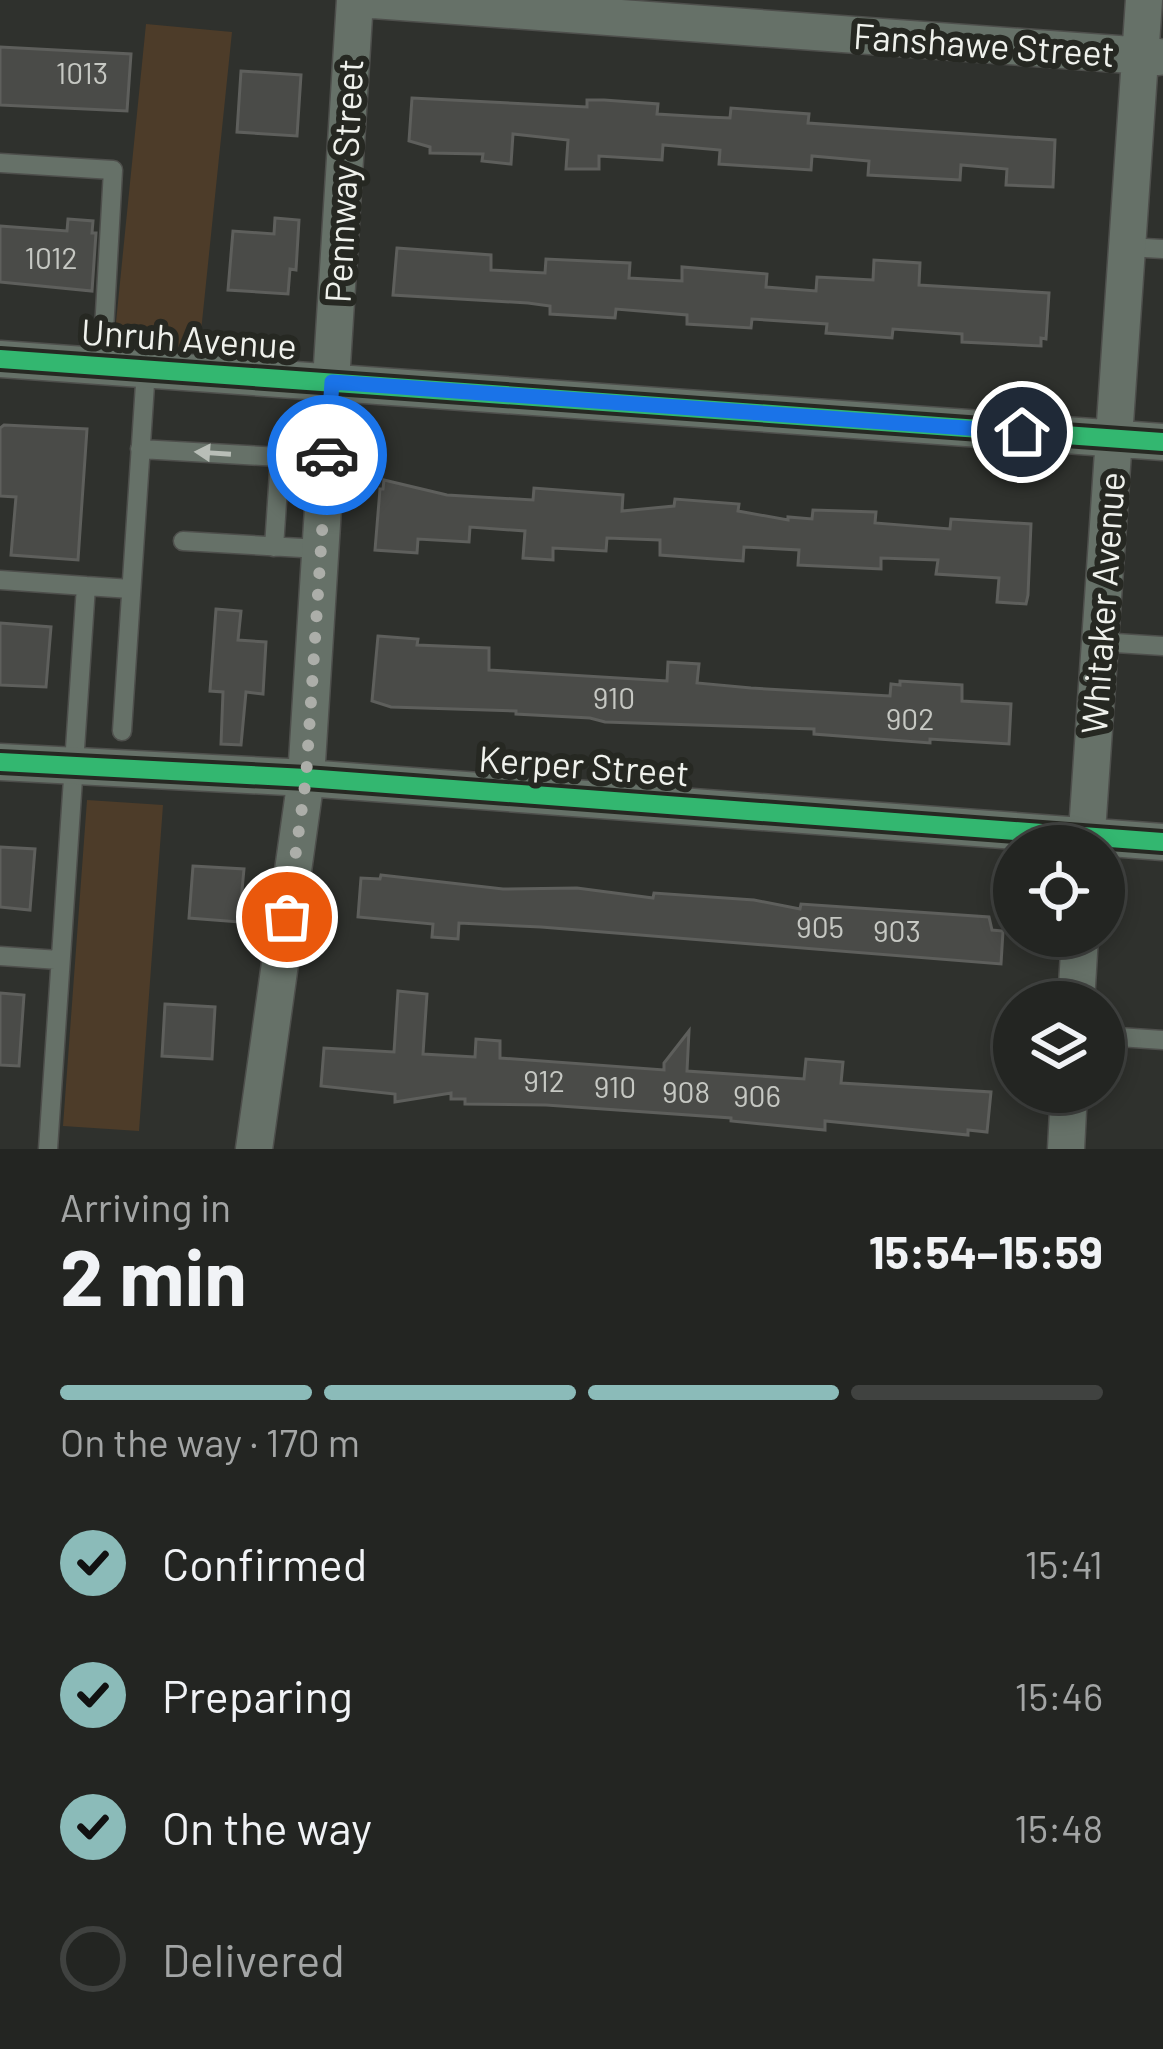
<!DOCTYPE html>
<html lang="en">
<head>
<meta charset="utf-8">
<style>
  :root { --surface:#232522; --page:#2b2d2a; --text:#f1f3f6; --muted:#a3a5a5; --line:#404240; --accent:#8bbbb9 }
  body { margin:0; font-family:Barlow,sans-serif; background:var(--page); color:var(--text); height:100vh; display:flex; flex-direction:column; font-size:45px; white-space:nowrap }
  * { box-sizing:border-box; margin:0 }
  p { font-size:39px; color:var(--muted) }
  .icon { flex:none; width:66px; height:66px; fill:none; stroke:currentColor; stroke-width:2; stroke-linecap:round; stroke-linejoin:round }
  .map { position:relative; height:1149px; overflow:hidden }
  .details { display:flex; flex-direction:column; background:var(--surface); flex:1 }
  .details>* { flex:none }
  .fabs { position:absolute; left:993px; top:825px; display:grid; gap:24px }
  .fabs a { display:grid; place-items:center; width:132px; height:132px; border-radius:50%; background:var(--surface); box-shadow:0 6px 18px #0003,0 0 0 3px var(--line); font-size:60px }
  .pin { position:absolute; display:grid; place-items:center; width:102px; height:102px; color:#fff; margin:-51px; border:6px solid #fff; border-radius:50%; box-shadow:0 3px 12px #0007 }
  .courier { position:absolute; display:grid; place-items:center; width:120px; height:120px; margin:-60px; border:9px solid #1a73e8; border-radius:50%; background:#fff; color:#222; box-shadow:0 3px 15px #0007 }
  .headline em { font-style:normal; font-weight:700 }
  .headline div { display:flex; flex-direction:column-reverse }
  .headline { display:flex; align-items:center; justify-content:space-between; height:204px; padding:0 60px }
  h1 { font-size:78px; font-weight:700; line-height:90px }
  .bar { display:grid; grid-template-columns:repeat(4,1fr); gap:18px 12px; align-content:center; height:144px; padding:0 60px }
  .bar i { height:15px; border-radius:9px; background:var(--line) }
  .bar .active { background:var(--accent) }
  .bar p { grid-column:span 4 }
  ol { padding:0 60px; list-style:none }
  li { display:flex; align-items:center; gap:36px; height:132px }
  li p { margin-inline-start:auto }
  li .icon { padding:12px; border-radius:50%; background:var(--accent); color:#111; stroke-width:4 }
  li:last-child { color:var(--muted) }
  li i { width:66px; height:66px; border:6px solid var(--line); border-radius:50% }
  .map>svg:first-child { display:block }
</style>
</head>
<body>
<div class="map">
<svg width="1163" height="1149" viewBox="0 0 1163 1149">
  <rect width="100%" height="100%" fill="#2f312d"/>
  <path fill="#4d3c29" d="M 146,24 L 232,32 L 199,351 L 114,342 Z
    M 87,800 L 163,805 L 139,1131 L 63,1126 Z"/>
  <path fill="#4a4b48" stroke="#5e5f5c" stroke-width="3" d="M 0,47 L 131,54 L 127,111 L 0,105 Z
    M 241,71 L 301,75 L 297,136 L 237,132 Z
    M 412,98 L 587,107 L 587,100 L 604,100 L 658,104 L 657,114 L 707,117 L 730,118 L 731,108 L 809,114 L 808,123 L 1055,140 L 1053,187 L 1006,185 L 1007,169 L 961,165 L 960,180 L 868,175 L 869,161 L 812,156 L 811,170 L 719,164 L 720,150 L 663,145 L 662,160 L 599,156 L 599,169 L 566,169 L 568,140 L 513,134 L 511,164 L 482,161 L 483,154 L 430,153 L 430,147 L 409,141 Z
    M 275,218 L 299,220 L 296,270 L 290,269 L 288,294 L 228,290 L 233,231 L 274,234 Z
    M 68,219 L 93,221 L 92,233 L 96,233 L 92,291 L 0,282 L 0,226 L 67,231 Z
    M 397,248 L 491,255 L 491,270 L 545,273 L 546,259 L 630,263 L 629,278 L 682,281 L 682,267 L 767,274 L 766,287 L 816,291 L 817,277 L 873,280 L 874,260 L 920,263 L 919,285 L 1049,293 L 1046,339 L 1041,338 L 1041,346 L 962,342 L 962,334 L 893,329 L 892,338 L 826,333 L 827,324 L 752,319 L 751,328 L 687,324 L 687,315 L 616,309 L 615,318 L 550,314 L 550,306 L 528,303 L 393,295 Z
    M 4,425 L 87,429 L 78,560 L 11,555 L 16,497 L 0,496 L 0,428 Z
    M 384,480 L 447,495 L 533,500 L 534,488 L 623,495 L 622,511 L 674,506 L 675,499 L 739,504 L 738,511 L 788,520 L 788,517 L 812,519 L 813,510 L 876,512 L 875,523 L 950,529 L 951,519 L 1031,524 L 1028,595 L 1026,604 L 997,602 L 999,578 L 936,574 L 938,560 L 881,558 L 881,569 L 798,565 L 799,550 L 744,547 L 743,561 L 714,559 L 660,555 L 660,540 L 607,538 L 606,551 L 553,548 L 553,560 L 523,558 L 525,531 L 470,527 L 469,542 L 418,539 L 417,553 L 375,550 L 380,489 L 383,489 Z
    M 216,609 L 241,611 L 238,640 L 266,642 L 263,694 L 246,692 L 241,745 L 221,744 L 223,692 L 210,691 Z
    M 0,623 L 51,627 L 46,687 L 0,685 Z
    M 378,636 L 418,639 L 417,645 L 489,648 L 489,670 L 667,681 L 668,662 L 699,664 L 697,683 L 751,688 L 890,696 L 891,684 L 900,685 L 900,681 L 962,685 L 962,701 L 1011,704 L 1009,744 L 930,739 L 930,743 L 814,734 L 814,729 L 605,722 L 590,718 L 516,714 L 516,711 L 391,707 L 372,701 Z
    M 0,847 L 35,849 L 30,910 L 0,907 Z
    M 193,866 L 244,869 L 239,922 L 189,918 Z
    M 381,875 L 503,889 L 577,888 L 653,898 L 654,893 L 754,900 L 800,909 L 801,904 L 989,917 L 992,930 L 1003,931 L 1001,964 L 541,927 L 459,923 L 458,939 L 432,937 L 433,924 L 358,917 L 361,878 L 380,879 Z
    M 398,991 L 427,994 L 423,1054 L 475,1057 L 476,1039 L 500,1041 L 500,1058 L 664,1070 L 664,1063 L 689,1031 L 687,1071 L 804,1079 L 806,1059 L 843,1062 L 841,1083 L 991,1092 L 987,1132 L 968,1130 L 968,1135 L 825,1121 L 825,1130 L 731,1121 L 731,1118 L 546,1105 L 465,1104 L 465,1099 L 451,1099 L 451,1093 L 395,1102 L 395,1094 L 321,1086 L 324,1048 L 394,1052 Z
    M 0,993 L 24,995 L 19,1066 L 0,1065 Z
    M 165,1004 L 215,1007 L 212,1059 L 162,1056 Z"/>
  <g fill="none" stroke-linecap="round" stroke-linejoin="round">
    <defs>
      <path id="service" d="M 0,163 L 113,170 L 102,366
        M 1127,247 L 1163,249
        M 140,449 L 280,457 L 274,547
        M 183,541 L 320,549
        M 0,580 L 86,586 L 48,1149
        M 86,586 L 131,589
        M 1100,642 L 1163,646
        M 122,731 L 146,369
        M 0,956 L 59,960
        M 1104,1036 L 1163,1040"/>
      <path id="minor" d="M 373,0 L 1159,57
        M 0,359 L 1163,442
        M 0,762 L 306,778 L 1163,842
        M 1086,846 L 1144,0
        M 1076,1002 L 1080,936
        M 254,1149 L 306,778 L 355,0
        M 1066,1149 L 1069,1092"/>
    </defs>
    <use href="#service" stroke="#4e4f4c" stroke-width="21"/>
    <use href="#minor" stroke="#4e4f4c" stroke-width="39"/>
    <use href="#service" stroke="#667168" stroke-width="18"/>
    <use href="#minor" stroke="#667168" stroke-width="36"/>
    <defs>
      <path id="cycleway" d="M 0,359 L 1163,442
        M 0,762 L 306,778 L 1163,842"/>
    </defs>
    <use href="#cycleway" stroke="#262822" stroke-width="26"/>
    <use href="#cycleway" stroke="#33b770" stroke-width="18"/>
  </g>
  <defs><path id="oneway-solid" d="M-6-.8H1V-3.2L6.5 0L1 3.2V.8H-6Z" transform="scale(3)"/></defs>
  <use fill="#b8beb7" href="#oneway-solid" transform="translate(213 453) rotate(-176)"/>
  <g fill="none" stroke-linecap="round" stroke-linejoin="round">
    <path stroke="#acaea9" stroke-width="12" stroke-dasharray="0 21.6" d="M 287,917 L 306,778 L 327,455"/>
    <path stroke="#1a73e8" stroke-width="15" d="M 327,455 L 332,382 L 1022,432"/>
  </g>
  <g text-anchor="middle" stroke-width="12" stroke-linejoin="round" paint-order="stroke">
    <g font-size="30" fill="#c6c8c3">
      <text x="82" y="84">1013</text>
      <text x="51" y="269">1012</text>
      <text x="614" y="709">910</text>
      <text x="910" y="730">902</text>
      <text x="820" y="938">905</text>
      <text x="897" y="942">903</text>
      <text x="544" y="1092">912</text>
      <text x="615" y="1098">910</text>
      <text x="686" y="1103">908</text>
      <text x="757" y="1107">906</text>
    </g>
    <g font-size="36" fill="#eff1ec" stroke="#262822">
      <text transform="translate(984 45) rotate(4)" y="13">Fanshawe Street</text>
      <text transform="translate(344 181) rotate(-87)" y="13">Pennway Street</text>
      <text transform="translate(189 339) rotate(4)" y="13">Unruh Avenue</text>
      <text transform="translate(1103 603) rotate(-86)" y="13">Whitaker Avenue</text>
      <text transform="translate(584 766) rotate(4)" y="13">Kerper Street</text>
    </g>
  </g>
</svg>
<div class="fabs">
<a><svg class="icon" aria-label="locate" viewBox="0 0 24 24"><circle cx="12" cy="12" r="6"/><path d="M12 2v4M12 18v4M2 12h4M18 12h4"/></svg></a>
<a><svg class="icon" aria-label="layers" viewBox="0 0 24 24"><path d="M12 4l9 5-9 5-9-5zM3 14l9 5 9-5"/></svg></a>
</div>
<div class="pin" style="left:287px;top:917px;background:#ea580c"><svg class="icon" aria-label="bag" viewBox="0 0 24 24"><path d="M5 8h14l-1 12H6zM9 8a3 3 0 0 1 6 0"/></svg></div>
<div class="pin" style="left:1022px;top:432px;background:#1f2937"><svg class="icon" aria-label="home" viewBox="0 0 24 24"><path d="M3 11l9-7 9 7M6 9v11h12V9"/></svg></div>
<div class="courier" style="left:327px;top:455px"><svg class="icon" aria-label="car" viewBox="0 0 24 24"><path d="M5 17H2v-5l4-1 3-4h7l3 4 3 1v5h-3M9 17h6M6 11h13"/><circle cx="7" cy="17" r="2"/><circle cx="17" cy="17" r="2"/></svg></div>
</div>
<section class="details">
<div class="headline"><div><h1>2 min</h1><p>Arriving in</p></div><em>15:54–15:59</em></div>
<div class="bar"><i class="active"></i><i class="active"></i><i class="active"></i><i></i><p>On the way · 170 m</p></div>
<ol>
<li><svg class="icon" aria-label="check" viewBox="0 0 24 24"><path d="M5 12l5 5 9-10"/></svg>Confirmed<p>15:41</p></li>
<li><svg class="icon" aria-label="check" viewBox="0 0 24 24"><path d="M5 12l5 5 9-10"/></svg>Preparing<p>15:46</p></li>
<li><svg class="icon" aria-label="check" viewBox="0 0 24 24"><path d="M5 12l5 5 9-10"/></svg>On the way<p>15:48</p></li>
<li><i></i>Delivered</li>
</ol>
</section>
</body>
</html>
